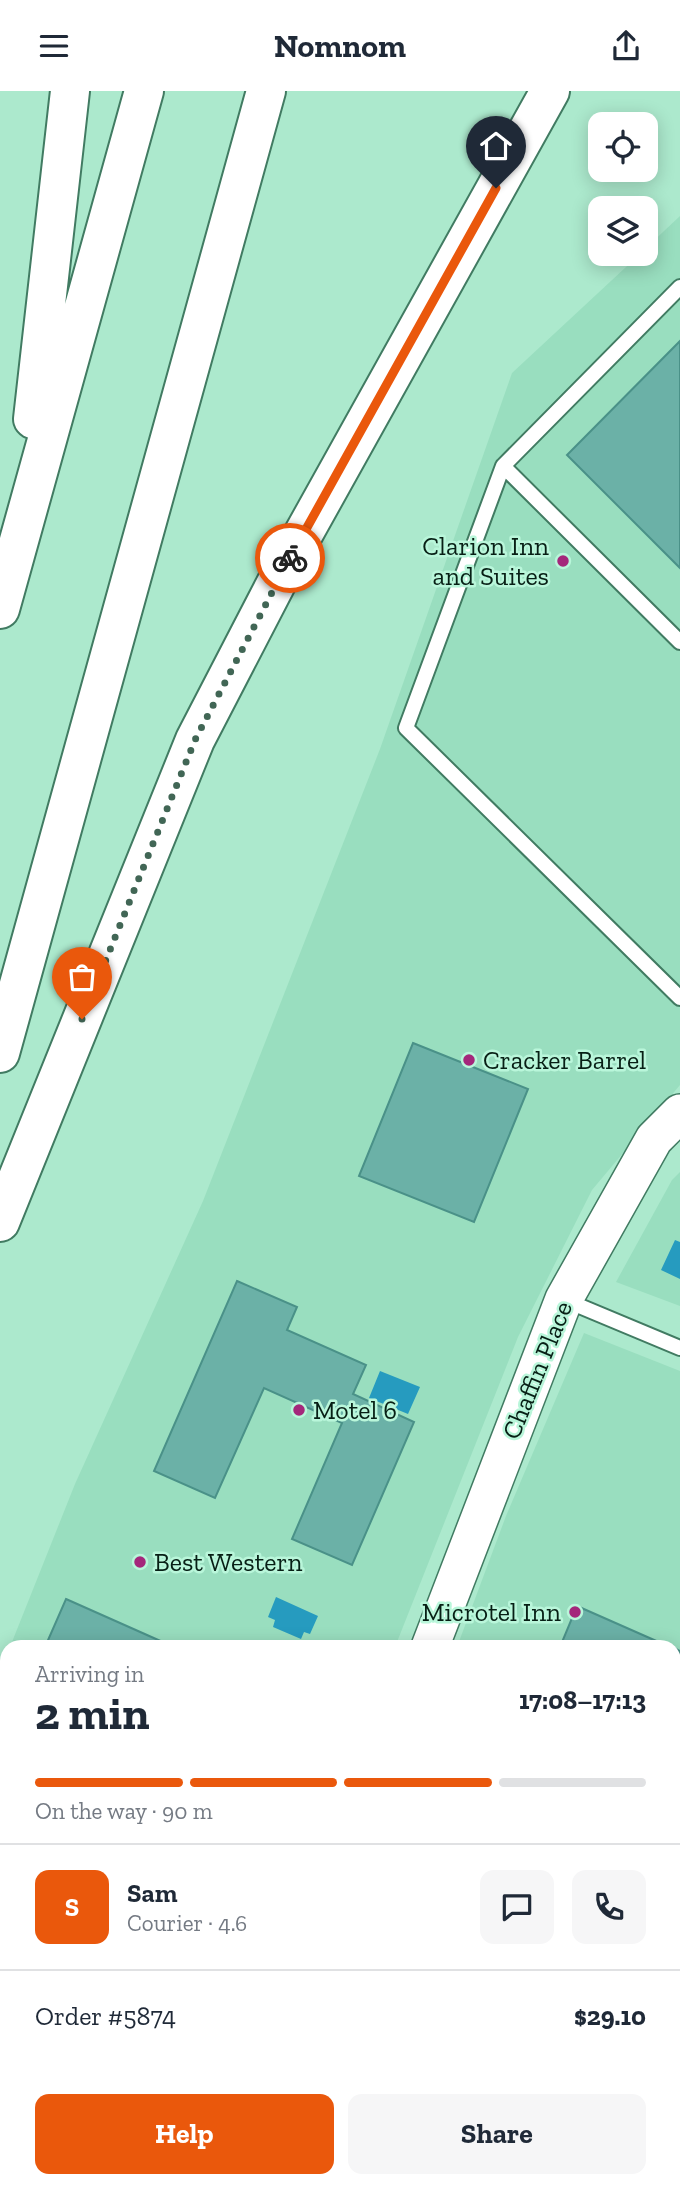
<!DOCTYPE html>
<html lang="en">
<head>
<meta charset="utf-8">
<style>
  :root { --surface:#fff; --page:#f6f6f7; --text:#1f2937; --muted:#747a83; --line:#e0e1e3; --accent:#ea580c }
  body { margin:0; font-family:"Zilla Slab",serif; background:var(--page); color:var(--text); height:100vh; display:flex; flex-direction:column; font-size:26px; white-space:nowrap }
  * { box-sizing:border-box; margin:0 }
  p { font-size:23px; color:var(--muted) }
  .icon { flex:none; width:38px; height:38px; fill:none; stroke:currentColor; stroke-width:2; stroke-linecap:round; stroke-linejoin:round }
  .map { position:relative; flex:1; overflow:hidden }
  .drawer { position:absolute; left:0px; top:1549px; width:681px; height:548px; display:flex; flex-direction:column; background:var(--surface); border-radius:21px 21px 0 0; box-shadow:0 4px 18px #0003 }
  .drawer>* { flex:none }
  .controls { position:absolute; left:588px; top:21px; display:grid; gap:14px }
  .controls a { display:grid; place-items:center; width:70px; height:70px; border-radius:14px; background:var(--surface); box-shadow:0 4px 18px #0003; font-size:35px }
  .pin { position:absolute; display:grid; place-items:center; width:60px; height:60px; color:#fff; margin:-72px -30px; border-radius:50% 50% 50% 0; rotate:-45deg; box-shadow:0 0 7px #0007 }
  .pin .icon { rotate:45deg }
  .courier { position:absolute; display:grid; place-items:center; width:70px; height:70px; margin:-35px; border:5px solid #ea580c; border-radius:50%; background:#fff; color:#222; box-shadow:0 2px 9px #0007 }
  .overview em { font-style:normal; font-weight:700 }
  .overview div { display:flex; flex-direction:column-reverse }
  .overview { display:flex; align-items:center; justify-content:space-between; height:119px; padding:0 35px }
  h1 { font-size:46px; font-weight:700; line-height:52px }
  .bar { display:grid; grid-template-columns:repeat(4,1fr); gap:10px 7px; align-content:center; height:84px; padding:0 35px }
  .bar i { height:9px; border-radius:5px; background:var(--line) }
  .bar .active { background:var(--accent) }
  .bar p { grid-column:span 4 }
  .line { display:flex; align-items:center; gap:18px; padding:0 35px; border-top:2px solid var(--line) }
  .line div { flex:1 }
  .round { display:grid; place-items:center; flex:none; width:74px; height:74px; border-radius:14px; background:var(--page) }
  .primary-button { display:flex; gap:14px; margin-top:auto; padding:14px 35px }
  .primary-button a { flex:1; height:80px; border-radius:14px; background:var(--accent); color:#fff; font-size:28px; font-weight:700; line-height:80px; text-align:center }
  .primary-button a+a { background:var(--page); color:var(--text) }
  header { display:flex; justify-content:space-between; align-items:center; height:91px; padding:0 35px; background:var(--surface); font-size:32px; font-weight:700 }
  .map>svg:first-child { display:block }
</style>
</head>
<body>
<header><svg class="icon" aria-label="menu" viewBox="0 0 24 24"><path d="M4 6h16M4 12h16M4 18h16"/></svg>Nomnom<svg class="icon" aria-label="share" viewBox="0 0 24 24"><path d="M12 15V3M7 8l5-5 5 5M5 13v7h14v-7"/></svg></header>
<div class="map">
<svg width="680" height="2096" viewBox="0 0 680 2096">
  <rect width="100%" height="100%" fill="#ace9cd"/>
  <path fill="#99debf" d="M 680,125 L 680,994 L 592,1099 L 518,1246 L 395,1556 L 10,1556 L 75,1393 L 203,1110 L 380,658 L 512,282 L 640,163 L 646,163 L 646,157 Z
    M 680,1081 L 680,1215 L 616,1191 L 672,1089 Z
    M 584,1242 L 680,1280 L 680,2096 L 244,2096 L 246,2090 L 674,2090 L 674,1556 L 457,1556 L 506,1425 Z
    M 7,1564 L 7,1639 L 0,1636 L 0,1581 Z
    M 0,1786 L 7,1789 L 7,2090 L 189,2090 L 186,2096 L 0,2096 Z"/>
  <path fill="#269bbf" d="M 675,1149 L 680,1151 L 680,1188 L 661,1179 Z
    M 380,1280 L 420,1296 L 408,1323 L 369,1307 Z
    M 276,1506 L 318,1525 L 310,1543 L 304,1541 L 301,1548 L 273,1536 L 275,1529 L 268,1526 Z"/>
  <path fill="#6bb1a7" stroke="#4a9188" stroke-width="2" d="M 680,250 L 680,477 L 567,364 Z
    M 413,952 L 528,998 L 474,1131 L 359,1085 Z
    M 237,1190 L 297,1216 L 287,1239 L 366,1274 L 353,1303 L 414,1331 L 352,1474 L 292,1448 L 342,1332 L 264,1297 L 215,1407 L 154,1380 Z
    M 66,1508 L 174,1556 L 45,1556 Z
    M 577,1515 L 670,1556 L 560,1556 Z
    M 674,1557 L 680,1560 L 680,1632 L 674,1630 Z
    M 0,1802 L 7,1804 L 7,1935 L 0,1932 Z
    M 446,2090 L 582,2090 L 579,2096 L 462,2096 Z"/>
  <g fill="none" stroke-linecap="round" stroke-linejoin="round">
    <defs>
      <path id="service" d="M 680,196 L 503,375 L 680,551
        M 503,375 L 406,637 L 680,907
        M 565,1209 L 680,1257
        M 136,2090 L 151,2096"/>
      <path id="tertiary" d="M 430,1556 L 564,1208 L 654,1048 L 680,1022
        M 221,2096 L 224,2090"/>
      <path id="motorway" d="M 33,328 L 70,0
        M 0,518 L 144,0
        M 0,962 L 266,0
        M 0,1131 L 195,649 L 281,483 L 550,0"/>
    </defs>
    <use href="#service" stroke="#417b62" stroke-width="18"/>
    <use href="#tertiary" stroke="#417b62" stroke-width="40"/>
    <use href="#motorway" stroke="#417b62" stroke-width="42"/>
    <use href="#service" stroke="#fff" stroke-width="14"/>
    <use href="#tertiary" stroke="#fff" stroke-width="37"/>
    <use href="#motorway" stroke="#fff" stroke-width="38"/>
  </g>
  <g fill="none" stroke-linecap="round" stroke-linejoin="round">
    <path stroke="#416655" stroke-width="7" stroke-dasharray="0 12.6" d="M 82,928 L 195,649 L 290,467"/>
    <path stroke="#ea580c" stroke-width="9" d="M 290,467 L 496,97"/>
  </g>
  <g fill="#a4277b" stroke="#b9f6da" stroke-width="2.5">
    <circle cx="563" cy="470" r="7"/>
    <circle cx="469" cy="969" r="7"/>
    <circle cx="299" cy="1319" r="7"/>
    <circle cx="140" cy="1471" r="7"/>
    <circle cx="575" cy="1521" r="7"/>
  </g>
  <g text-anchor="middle" stroke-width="5" stroke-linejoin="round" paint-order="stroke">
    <g font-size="26" fill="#071f15" stroke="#b9f6da" text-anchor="start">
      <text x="549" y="464" text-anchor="end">Clarion Inn<tspan x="549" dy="30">and Suites</tspan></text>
      <text x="483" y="978">Cracker Barrel</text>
      <text x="313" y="1328">Motel 6</text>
      <text x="154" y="1480">Best Western</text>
      <text x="561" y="1530" text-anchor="end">Microtel Inn</text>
    </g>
    <g font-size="26" fill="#071f15" stroke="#b9f6da">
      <text transform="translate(537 1279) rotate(-68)" y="9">Chaffin Place</text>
    </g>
  </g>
</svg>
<div class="controls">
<a><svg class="icon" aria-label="locate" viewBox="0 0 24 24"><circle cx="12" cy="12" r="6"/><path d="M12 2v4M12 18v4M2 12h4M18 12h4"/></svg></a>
<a><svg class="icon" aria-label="layers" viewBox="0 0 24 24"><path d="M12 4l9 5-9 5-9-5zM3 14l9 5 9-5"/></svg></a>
</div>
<div class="pin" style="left:82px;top:928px;background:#ea580c"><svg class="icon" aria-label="bag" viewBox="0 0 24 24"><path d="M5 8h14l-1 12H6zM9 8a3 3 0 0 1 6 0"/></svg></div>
<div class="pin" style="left:496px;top:97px;background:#1f2937"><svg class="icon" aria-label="home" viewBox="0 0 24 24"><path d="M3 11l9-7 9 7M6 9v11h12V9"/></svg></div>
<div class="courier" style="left:290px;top:467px"><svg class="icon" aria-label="bike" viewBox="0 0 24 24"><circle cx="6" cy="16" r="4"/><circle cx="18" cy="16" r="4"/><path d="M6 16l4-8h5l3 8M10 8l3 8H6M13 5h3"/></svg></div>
<section class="drawer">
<div class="overview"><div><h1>2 min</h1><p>Arriving in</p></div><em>17:08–17:13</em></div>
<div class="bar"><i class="active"></i><i class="active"></i><i class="active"></i><i></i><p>On the way · 90 m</p></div>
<div class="line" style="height:126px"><b class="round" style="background:var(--accent);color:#fff">S</b><div><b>Sam</b><p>Courier · 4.6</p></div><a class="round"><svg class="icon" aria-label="chat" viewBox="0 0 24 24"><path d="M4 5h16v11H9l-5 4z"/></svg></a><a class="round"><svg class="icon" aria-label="phone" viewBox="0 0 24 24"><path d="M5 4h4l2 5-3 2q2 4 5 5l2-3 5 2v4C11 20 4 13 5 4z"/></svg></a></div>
<div class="line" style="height:91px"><div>Order #5874</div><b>$29.10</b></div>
<div class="primary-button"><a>Help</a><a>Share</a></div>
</section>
</div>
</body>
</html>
